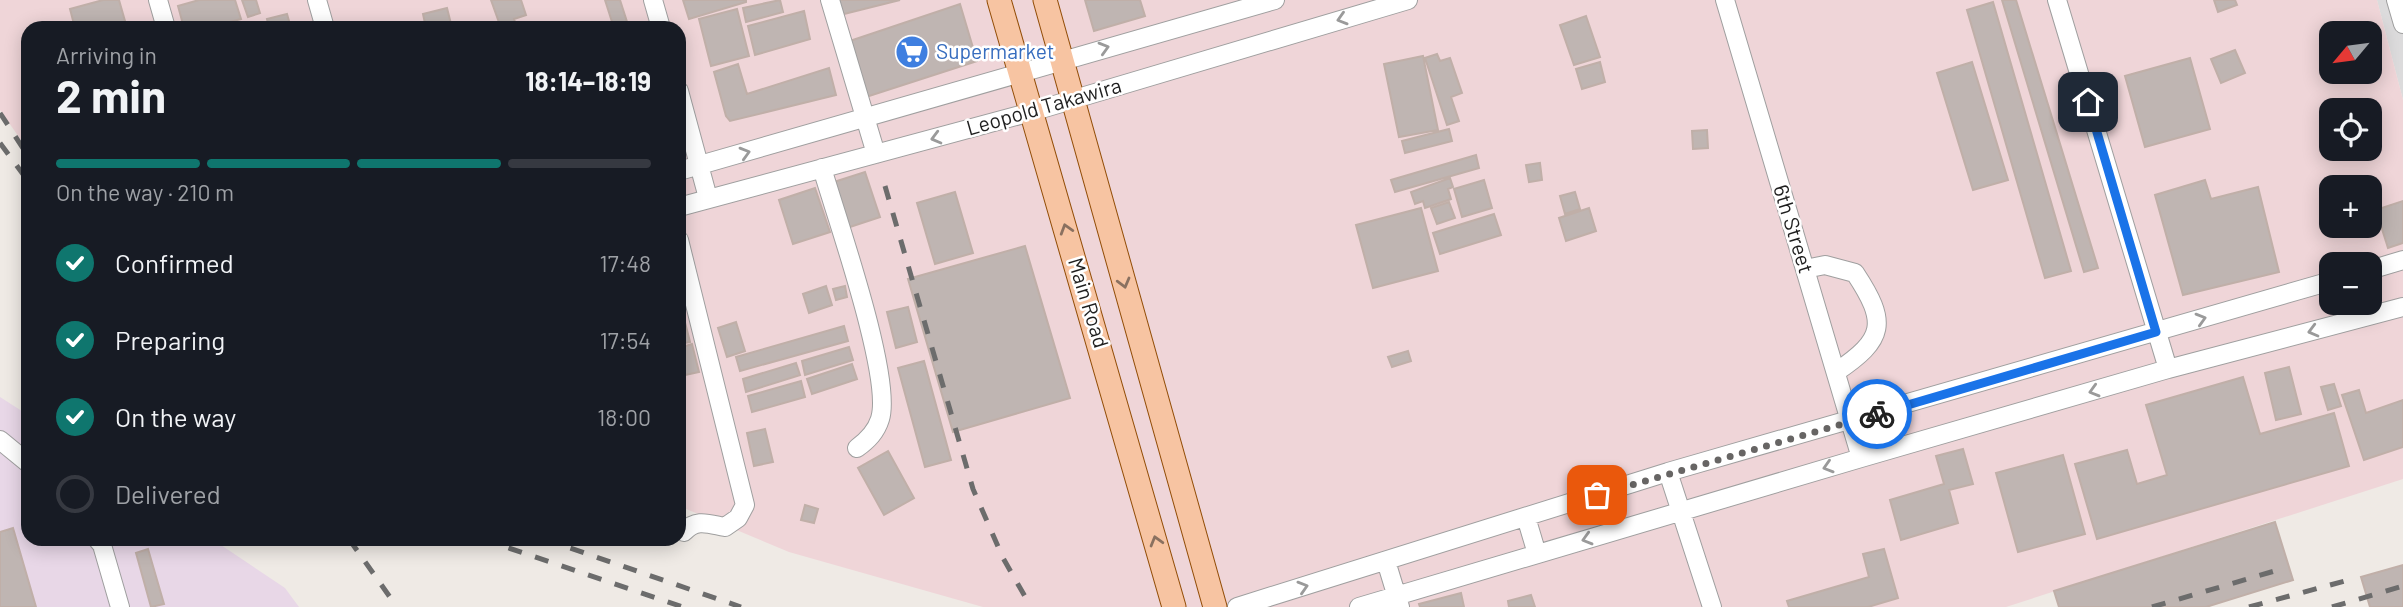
<!DOCTYPE html>
<html lang="en">
<head>
<meta charset="utf-8">
<style>
  :root { --surface:#171b24; --page:#20242c; --text:#f1f3f6; --muted:#9ea1a6; --line:#363941; --accent:#0f766e }
  body { margin:0; font-family:Barlow,sans-serif; background:var(--page); color:var(--text); height:100vh; display:flex; flex-direction:column; font-size:26px; white-space:nowrap }
  * { box-sizing:border-box; margin:0 }
  p { font-size:23px; color:var(--muted) }
  .icon { flex:none; width:38px; height:38px; fill:none; stroke:currentColor; stroke-width:2; stroke-linecap:round; stroke-linejoin:round }
  .map { position:relative; flex:1; overflow:hidden }
  .sheet { position:absolute; left:21px; top:21px; width:665px; height:525px; display:flex; flex-direction:column; background:var(--surface); border-radius:21px; box-shadow:0 4px 18px #0003 }
  .sheet>* { flex:none }
  .needle { width:46px; rotate:241deg }
  .controls { position:absolute; left:2319px; top:21px; display:grid; gap:14px }
  .controls a { display:grid; place-items:center; width:63px; height:63px; border-radius:14px; background:var(--surface); box-shadow:0 4px 18px #0003; font-size:35px }
  .pin { position:absolute; display:grid; place-items:center; width:60px; height:60px; color:#fff; margin:-30px; border-radius:14px; box-shadow:0 4px 10px #0006 }
  .courier { position:absolute; display:grid; place-items:center; width:70px; height:70px; margin:-35px; border:5px solid #1a73e8; border-radius:50%; background:#fff; color:#222; box-shadow:0 2px 9px #0007 }
  .overview em { font-style:normal; font-weight:700 }
  .overview div { display:flex; flex-direction:column-reverse }
  .overview { display:flex; align-items:center; justify-content:space-between; height:119px; padding:0 35px }
  h1 { font-size:46px; font-weight:700; line-height:52px }
  .bar { display:grid; grid-template-columns:repeat(4,1fr); gap:10px 7px; align-content:center; height:84px; padding:0 35px }
  .bar i { height:9px; border-radius:5px; background:var(--line) }
  .bar .current { background:var(--accent) }
  .bar p { grid-column:span 4 }
  ol { padding:0 35px; list-style:none }
  li { display:flex; align-items:center; gap:21px; height:77px }
  li p { margin-inline-start:auto }
  li .icon { padding:7px; border-radius:50%; background:var(--accent); color:#fff; stroke-width:4 }
  li:last-child { color:var(--muted) }
  li i { width:38px; height:38px; border:4px solid var(--line); border-radius:50% }
  .map>svg:first-child { display:block }
</style>
</head>
<body>
<div class="map">
<svg width="2403" height="607" viewBox="0 0 2403 607">
  <rect width="100%" height="100%" fill="#efeae5"/>
  <path fill="#dcdbdc" d="M 2377,0 L 2403,0 L 2403,100 Z"/>
  <path fill="#efd5d8" fill-rule="evenodd" d="M 0,0 L 2377,0 L 2403,100 L 2403,479 L 2006,607 L 983,607 L 789,552 L 679,506 L 679,28 L 28,28 L 28,150 L 0,110 ZM 2331,33 L 2370,33 L 2370,72 L 2331,72 ZM 2331,110 L 2370,110 L 2370,149 L 2331,149 ZM 2331,187 L 2370,187 L 2370,226 L 2331,226 ZM 2331,264 L 2370,264 L 2370,303 L 2331,303 Z"/>
  <path fill="#e8d7e7" d="M 0,397 L 28,415 L 28,539 L 212,539 L 285,588 L 299,607 L 0,607 Z"/>
  <path fill="#bfb5b2" stroke="#c0afa8" stroke-width="2" d="M 103,0 L 119,0 L 127,28 L 75,28 L 70,9 Z
    M 199,0 L 235,0 L 241,19 L 208,28 L 184,28 L 178,6 Z
    M 242,0 L 256,0 L 260,13 L 248,17 Z
    M 491,0 L 521,0 L 526,15 L 514,19 L 517,28 L 501,28 Z
    M 605,0 L 620,0 L 629,28 L 601,28 L 613,25 Z
    M 683,0 L 746,0 L 746,2 L 689,19 Z
    M 780,0 L 783,12 L 746,22 L 743,8 Z
    M 837,0 L 900,0 L 840,15 Z
    M 1085,0 L 1140,0 L 1145,16 L 1094,31 Z
    M 2002,0 L 2016,0 L 2098,268 L 2084,272 Z
    M 2214,0 L 2235,0 L 2237,5 L 2218,12 Z
    M 1993,2 L 2071,271 L 2045,278 L 1967,10 Z
    M 960,4 L 977,61 L 863,98 L 847,42 Z
    M 447,8 L 452,28 L 426,28 L 423,14 Z
    M 737,9 L 749,56 L 711,66 L 699,19 Z
    M 804,11 L 810,39 L 755,55 L 748,26 Z
    M 287,14 L 291,28 L 269,28 L 267,19 Z
    M 1586,16 L 1600,57 L 1574,65 L 1560,25 Z
    M 2235,50 L 2245,73 L 2221,83 L 2211,59 Z
    M 1437,54 L 1440,61 L 1450,58 L 1462,93 L 1451,97 L 1459,121 L 1447,125 L 1425,58 Z
    M 1423,56 L 1438,130 L 1399,137 L 1384,64 Z
    M 2190,58 L 2210,129 L 2145,147 L 2125,76 Z
    M 1600,62 L 1605,82 L 1582,89 L 1576,69 Z
    M 1972,62 L 2008,180 L 1973,190 L 1937,73 Z
    M 738,64 L 747,94 L 829,68 L 836,95 L 730,121 L 726,116 L 714,72 Z
    M 1449,129 L 1452,141 L 1405,153 L 1402,141 Z
    M 1707,130 L 1708,148 L 1693,149 L 1692,131 Z
    M 1476,155 L 1479,168 L 1395,192 L 1391,180 Z
    M 1540,163 L 1542,180 L 1529,182 L 1526,165 Z
    M 865,172 L 880,217 L 847,228 L 831,183 Z
    M 1450,178 L 1453,187 L 1448,189 L 1451,199 L 1425,208 L 1423,201 L 1415,204 L 1411,192 Z
    M 1484,180 L 1492,208 L 1462,217 L 1454,189 Z
    M 2205,180 L 2211,199 L 2258,187 L 2279,272 L 2183,295 L 2155,195 Z
    M 815,188 L 830,232 L 793,244 L 779,200 Z
    M 955,192 L 973,253 L 935,264 L 917,203 Z
    M 1575,192 L 1580,209 L 1565,214 L 1560,196 Z
    M 2403,201 L 2403,243 L 2388,248 L 2376,210 Z
    M 1449,202 L 1455,218 L 1437,224 L 1431,208 Z
    M 1421,208 L 1438,271 L 1373,288 L 1356,225 Z
    M 1589,208 L 1596,231 L 1566,241 L 1559,218 Z
    M 1494,214 L 1501,235 L 1440,254 L 1433,233 Z
    M 1025,246 L 1070,398 L 953,432 L 908,279 Z
    M 826,286 L 832,305 L 809,313 L 803,294 Z
    M 845,286 L 847,297 L 836,300 L 833,289 Z
    M 679,299 L 690,342 L 679,344 Z
    M 908,307 L 917,342 L 896,348 L 887,312 Z
    M 736,322 L 745,351 L 727,357 L 718,328 Z
    M 844,326 L 848,341 L 740,371 L 736,357 Z
    M 692,344 L 699,372 L 685,375 L 683,365 L 679,366 L 679,348 Z
    M 849,347 L 853,360 L 805,375 L 802,361 Z
    M 1408,351 L 1411,361 L 1392,367 L 1388,357 Z
    M 924,361 L 951,460 L 925,467 L 898,368 Z
    M 796,363 L 800,375 L 746,392 L 743,379 Z
    M 852,364 L 857,379 L 812,394 L 807,379 Z
    M 2289,367 L 2301,414 L 2276,420 L 2265,373 Z
    M 2243,377 L 2260,434 L 2334,413 L 2349,466 L 2097,539 L 2075,464 L 2127,450 L 2137,484 L 2167,475 L 2146,405 Z
    M 801,381 L 805,397 L 752,412 L 748,396 Z
    M 2334,384 L 2341,406 L 2328,410 L 2321,387 Z
    M 2359,390 L 2366,413 L 2403,400 L 2403,447 L 2364,460 L 2342,395 Z
    M 765,429 L 773,462 L 754,466 L 747,433 Z
    M 1963,449 L 1973,484 L 1949,490 L 1958,523 L 1901,540 L 1890,500 L 1944,484 L 1936,456 Z
    M 888,451 L 914,498 L 884,515 L 858,468 Z
    M 2063,455 L 2085,534 L 2018,552 L 1996,473 Z
    M 805,505 L 818,509 L 814,523 L 801,520 Z
    M 2275,522 L 2293,580 L 2206,607 L 2059,607 L 2054,591 Z
    M 13,528 L 36,607 L 0,607 L 0,532 Z
    M 148,549 L 164,604 L 151,607 L 136,553 Z
    M 1884,549 L 1898,598 L 1868,607 L 1789,607 L 1787,601 L 1869,577 L 1863,554 Z
    M 2403,565 L 2403,607 L 2370,607 L 2361,577 Z
    M 1461,593 L 1464,607 L 1420,607 L 1419,604 Z
    M 1531,595 L 1535,607 L 1509,607 L 1508,601 Z"/>
  <g fill="none" stroke-linecap="round" stroke-linejoin="round">
    <defs>
      <path id="minor" d="M 158,0 L 166,28
        M 317,0 L 325,28
        M 653,0 L 661,28
        M 830,0 L 876,154
        M 1725,0 L 1861,458
        M 2057,0 L 2168,369
        M 2396,0 L 2403,24
        M 679,91 L 708,198
        M 822,168 C 836,216 893,378 880,419 C 876,432 868,440 857,448
        M 679,171 L 1275,0
        M 679,207 L 1031,112 L 1408,0
        M 679,240 L 745,505 L 738,518 L 725,527 C 709,524 696,518 684,532
        M 1805,269 L 1825,265 L 1855,273 C 1888,323 1885,339 1836,372
        M 2370,270 L 2403,260
        M 0,440 L 28,463
        M 1668,472 L 1712,607
        M 1526,517 L 1537,554
        M 97,539 L 102,545 L 120,607
        M 1386,561 L 1400,607
        M 1237,607 L 1668,472 L 2331,281
        M 1359,607 L 1861,458 L 2168,369 L 2403,307"/>
      <path id="major" d="M 999,0 L 1174,607
        M 1045,0 L 1215,607"/>
    </defs>
    <use href="#minor" stroke="#9f9f9f" stroke-width="20"/>
    <use href="#major" stroke="#924d07" stroke-width="25"/>
    <use href="#minor" stroke="#fff" stroke-width="18"/>
    <use href="#major" stroke="#f7c4a2" stroke-width="23"/>
    <path stroke="#6c6c6c" stroke-width="5" stroke-dasharray="14 14" stroke-linecap="butt" d="M 0,113 L 28,156
      M 0,143 L 28,181
      M 885,186 L 973,489 L 1003,558 L 1031,607
      M 349,539 L 397,607
      M 482,539 L 683,607
      M 544,539 L 741,607
      M 2152,607 L 2278,570
      M 2249,607 L 2352,579
      M 2332,607 L 2403,586"/>
  </g>
  <defs><path id="oneway-chevron" d="M-2-3.5L2.5 0L-2 3.5" fill="none" stroke-width="1.6" stroke-linecap="round" stroke-linejoin="round" transform="scale(1.75)"/></defs>
  <g stroke="#9a9a9a">
    <use href="#oneway-chevron" transform="translate(1342 19) rotate(163)"/>
    <use href="#oneway-chevron" transform="translate(1104 48) rotate(-16)"/>
    <use href="#oneway-chevron" transform="translate(936 138) rotate(165)"/>
    <use href="#oneway-chevron" transform="translate(745 153) rotate(-16)"/>
    <use href="#oneway-chevron" transform="translate(2201 319) rotate(-16)"/>
    <use href="#oneway-chevron" transform="translate(2313 331) rotate(165)"/>
    <use href="#oneway-chevron" transform="translate(2094 391) rotate(164)"/>
    <use href="#oneway-chevron" transform="translate(1828 467) rotate(163)"/>
    <use href="#oneway-chevron" transform="translate(1587 539) rotate(164)"/>
    <use href="#oneway-chevron" transform="translate(1303 587) rotate(-17)"/>
  </g>
  <g stroke="#8a7160">
    <use href="#oneway-chevron" transform="translate(1066 229) rotate(-107)"/>
    <use href="#oneway-chevron" transform="translate(1124 283) rotate(75)"/>
    <use href="#oneway-chevron" transform="translate(1156 541) rotate(-106)"/>
  </g>
  <g fill="none" stroke-linecap="round" stroke-linejoin="round">
    <path stroke="#676564" stroke-width="7" stroke-dasharray="0 12.6" d="M 1597,495 L 1877,414"/>
    <path stroke="#1a73e8" stroke-width="9" d="M 1877,414 L 2156,332 L 2088,102"/>
  </g>
  <defs>
    <symbol id="supermarket-disc" viewBox="-11 -11 22 22"><circle r="9.5" fill="#3f7fe0" stroke="#fff"/><path d="M-6-5.5h2.5l.6 2H6L4.5 2H-2.5L-4.4-4H-6ZM-1.5 3.2a1.3 1.3 0 1 0 .1 0ZM3 3.2a1.3 1.3 0 1 0 .1 0Z" fill="#fff"/></symbol>
  </defs>
  <g fill-rule="evenodd">
    <use href="#supermarket-disc" x="893" y="33" width="38" height="38"/>
  </g>
  <g text-anchor="middle" stroke-width="5" stroke-linejoin="round" paint-order="stroke">
    <g font-size="21" fill="#366cbe" stroke="#fff" text-anchor="start">
      <text x="936" y="59">Supermarket</text>
    </g>
    <g font-size="21" fill="#1e1e1e" stroke="#fff">
      <text transform="translate(1044 107) rotate(-16)" y="7">Leopold Takawira</text>
      <text transform="translate(1793 229) rotate(73)" y="7">6th Street</text>
      <text transform="translate(1088 303) rotate(73)" y="7">Main Road</text>
    </g>
  </g>
</svg>
<div class="controls">
<a><svg class="needle" viewBox="-14 -14 28 28"><path d="M0-13l5 13h-10z" fill="#e53935"/><path d="M0 13l5-13h-10z" fill="#9ea1a6"/></svg></a>
<a><svg class="icon" aria-label="locate" viewBox="0 0 24 24"><circle cx="12" cy="12" r="6"/><path d="M12 2v4M12 18v4M2 12h4M18 12h4"/></svg></a>
<a>+</a>
<a>−</a>
</div>
<div class="pin" style="left:1597px;top:495px;background:#ea580c"><svg class="icon" aria-label="bag" viewBox="0 0 24 24"><path d="M5 8h14l-1 12H6zM9 8a3 3 0 0 1 6 0"/></svg></div>
<div class="pin" style="left:2088px;top:102px;background:#1f2937"><svg class="icon" aria-label="home" viewBox="0 0 24 24"><path d="M3 11l9-7 9 7M6 9v11h12V9"/></svg></div>
<div class="courier" style="left:1877px;top:414px"><svg class="icon" aria-label="bike" viewBox="0 0 24 24"><circle cx="6" cy="16" r="4"/><circle cx="18" cy="16" r="4"/><path d="M6 16l4-8h5l3 8M10 8l3 8H6M13 5h3"/></svg></div>
<section class="sheet">
<div class="overview"><div><h1>2 min</h1><p>Arriving in</p></div><em>18:14–18:19</em></div>
<div class="bar"><i class="current"></i><i class="current"></i><i class="current"></i><i></i><p>On the way · 210 m</p></div>
<ol>
<li><svg class="icon" aria-label="check" viewBox="0 0 24 24"><path d="M5 12l5 5 9-10"/></svg>Confirmed<p>17:48</p></li>
<li><svg class="icon" aria-label="check" viewBox="0 0 24 24"><path d="M5 12l5 5 9-10"/></svg>Preparing<p>17:54</p></li>
<li><svg class="icon" aria-label="check" viewBox="0 0 24 24"><path d="M5 12l5 5 9-10"/></svg>On the way<p>18:00</p></li>
<li><i></i>Delivered</li>
</ol>
</section>
</div>
</body>
</html>
